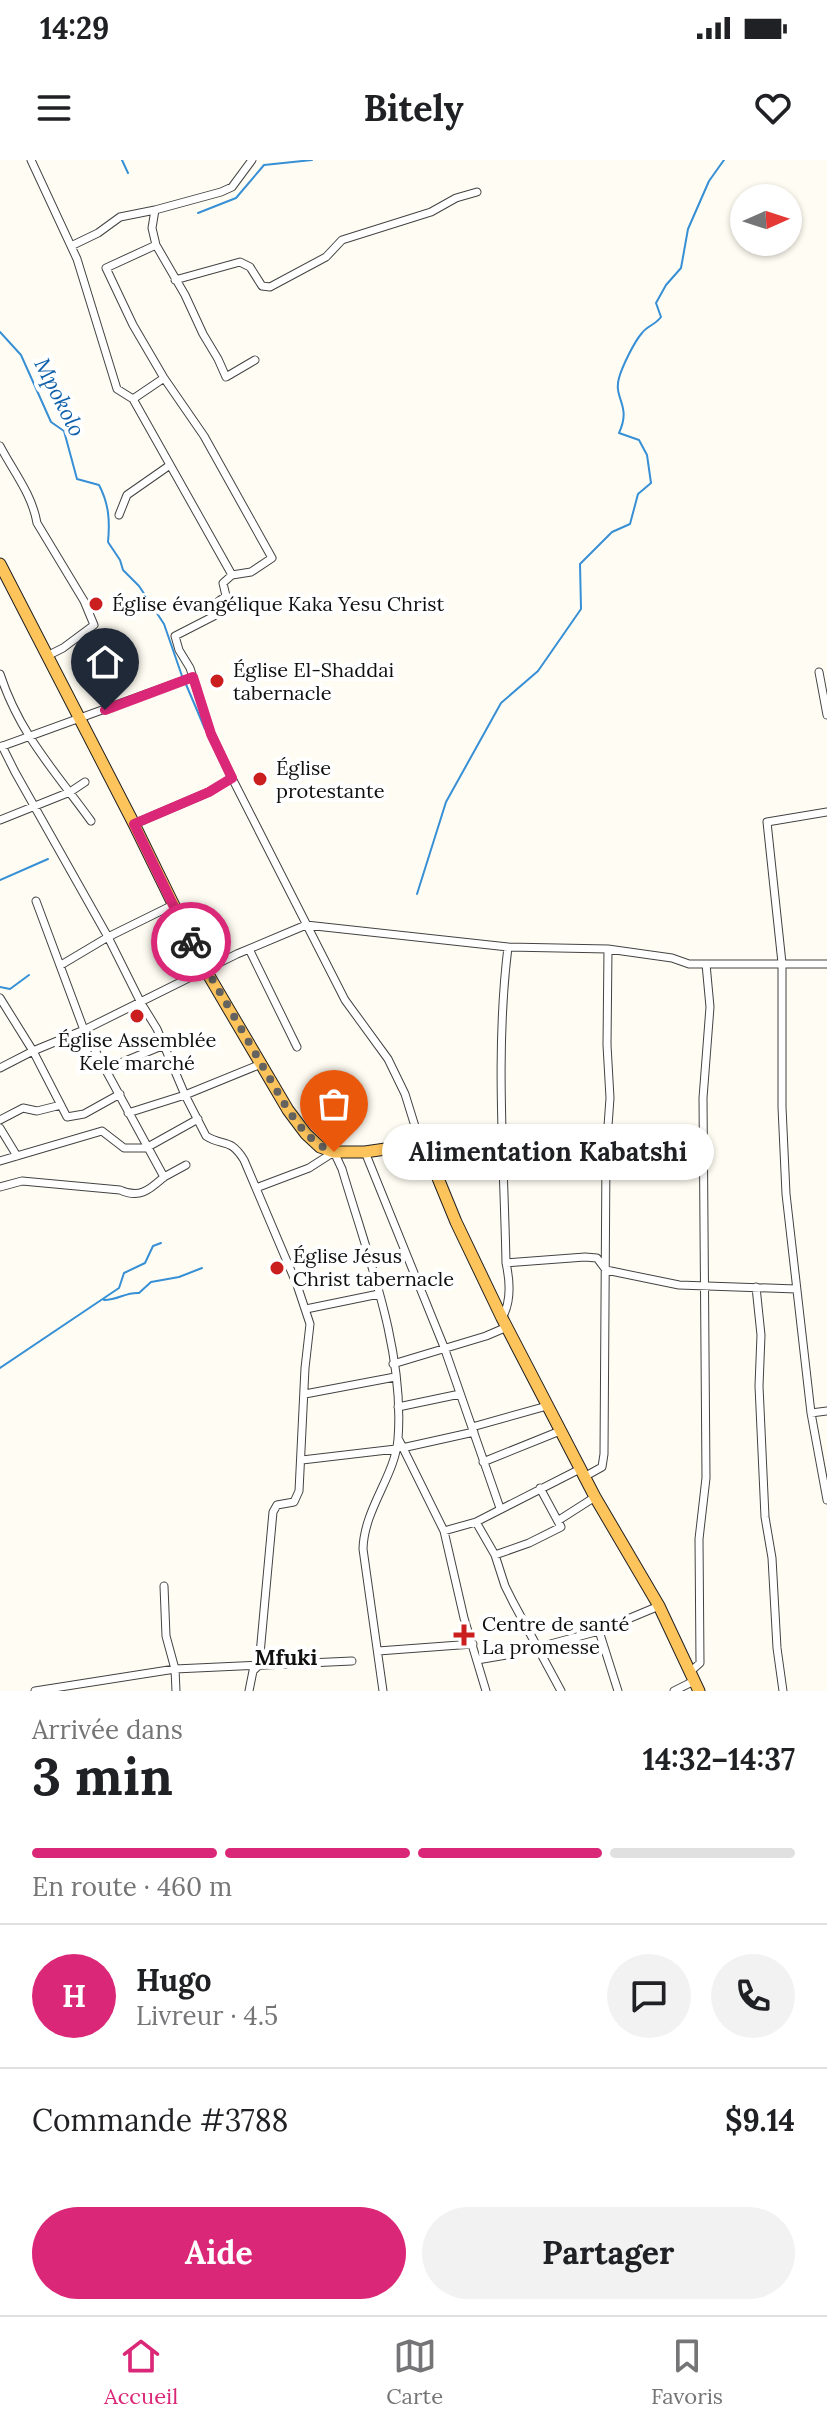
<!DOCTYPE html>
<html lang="fr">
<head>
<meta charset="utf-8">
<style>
  :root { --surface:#fff; --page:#f2f2f2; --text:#202124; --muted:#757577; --line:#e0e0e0; --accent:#db2777 }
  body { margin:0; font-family:Lora,serif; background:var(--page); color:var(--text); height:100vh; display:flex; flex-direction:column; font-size:30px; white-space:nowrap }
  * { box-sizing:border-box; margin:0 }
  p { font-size:26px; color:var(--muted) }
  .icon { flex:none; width:44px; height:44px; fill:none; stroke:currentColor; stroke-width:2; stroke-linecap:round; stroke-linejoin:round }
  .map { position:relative; height:1531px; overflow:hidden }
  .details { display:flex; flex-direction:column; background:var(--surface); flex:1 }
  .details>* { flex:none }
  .needle { width:52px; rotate:87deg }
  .fabs { position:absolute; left:730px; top:24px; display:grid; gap:16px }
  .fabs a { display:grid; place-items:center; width:72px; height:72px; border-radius:50%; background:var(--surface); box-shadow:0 2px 6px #0004; font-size:40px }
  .pin { position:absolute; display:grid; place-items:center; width:68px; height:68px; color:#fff; margin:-82px -34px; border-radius:50% 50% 50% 0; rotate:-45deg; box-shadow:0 0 8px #0007 }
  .pin .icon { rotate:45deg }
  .courier { position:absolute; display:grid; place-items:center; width:80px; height:80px; margin:-40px; border:6px solid #db2777; border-radius:50%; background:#fff; color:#222; box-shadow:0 2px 10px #0007 }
  .bubble { position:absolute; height:56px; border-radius:28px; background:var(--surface); box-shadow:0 2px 6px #0004; font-size:26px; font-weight:800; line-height:56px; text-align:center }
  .head em { font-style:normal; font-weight:800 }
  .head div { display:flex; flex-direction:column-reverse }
  .head { display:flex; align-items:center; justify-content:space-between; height:136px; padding:0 32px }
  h1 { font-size:52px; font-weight:800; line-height:60px }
  .bar { display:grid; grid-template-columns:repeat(4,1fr); gap:12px 8px; align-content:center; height:96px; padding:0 32px }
  .bar i { height:10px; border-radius:6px; background:var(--line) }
  .bar .current { background:var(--accent) }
  .bar p { grid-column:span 4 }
  .line { display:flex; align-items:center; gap:20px; padding:0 32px; border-top:2px solid var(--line) }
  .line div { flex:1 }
  .round { display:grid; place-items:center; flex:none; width:84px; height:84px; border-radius:42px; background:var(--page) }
  .action { display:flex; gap:16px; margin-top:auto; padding:16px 32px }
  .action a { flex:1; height:92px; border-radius:48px; background:var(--accent); color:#fff; font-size:32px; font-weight:800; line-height:92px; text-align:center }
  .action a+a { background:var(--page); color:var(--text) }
  .status { display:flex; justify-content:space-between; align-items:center; height:56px; padding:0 40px; background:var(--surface); direction:ltr }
  .status svg { height:22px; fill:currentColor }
  header { display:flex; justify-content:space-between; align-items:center; height:104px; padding:0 32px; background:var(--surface); font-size:36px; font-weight:800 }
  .dock { display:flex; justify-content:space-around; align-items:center; height:112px; border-top:2px solid var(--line); background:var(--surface); font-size:22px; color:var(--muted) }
  .dock a { display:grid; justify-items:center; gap:4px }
  .dock .current { color:var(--accent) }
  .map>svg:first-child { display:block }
</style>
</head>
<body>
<div class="status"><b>14:29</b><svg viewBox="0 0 49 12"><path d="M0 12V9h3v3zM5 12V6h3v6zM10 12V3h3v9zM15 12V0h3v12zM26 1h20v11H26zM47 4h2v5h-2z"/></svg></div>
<header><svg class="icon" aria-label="menu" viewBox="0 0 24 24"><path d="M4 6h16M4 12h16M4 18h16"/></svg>Bitely<svg class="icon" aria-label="heart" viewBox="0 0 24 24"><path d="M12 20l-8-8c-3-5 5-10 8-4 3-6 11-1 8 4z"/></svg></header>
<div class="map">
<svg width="827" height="1531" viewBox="0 0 827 1531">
  <rect width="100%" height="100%" fill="#fffdf3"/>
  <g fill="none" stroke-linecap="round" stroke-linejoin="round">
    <path stroke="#378fd5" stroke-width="2" d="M 122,0 L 128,13
      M 198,53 L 236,38 L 264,5 L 312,0
      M 0,172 L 21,195 L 51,262 L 64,271 L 77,319 L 99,325 C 109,344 110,361 108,382 L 120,400 L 123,410 L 139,426 L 164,464 L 182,516
      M 185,522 L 205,569
      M 0,720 L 48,699
      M 417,734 L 446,642 L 501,543 L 538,511 L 581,449 L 580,404 L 612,372 L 630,364 L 638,334 L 651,323 L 647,295 L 639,280 L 619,273 C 632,245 613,239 619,218 C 622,207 634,182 642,173 C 647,166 655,165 661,157 L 656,143 L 666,125 L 681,108 L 688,69 L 709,21 L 724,0
      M 0,827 L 10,829 L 29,815
      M 104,1140 C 119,1140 125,1132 139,1133 L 151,1122 L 179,1117 L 202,1108
      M 0,1208 L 119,1128 L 124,1113 L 145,1103 L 153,1086 L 161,1083"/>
    <defs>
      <path id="minor" d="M 31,0 L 77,99 L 117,229 L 133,239
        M 155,50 L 152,68 L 156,85 L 106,108 L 133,165 L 164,218 L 204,276 L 272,398 L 251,412 L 232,415 L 223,423 L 226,436 L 219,441 L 214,456 L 175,476 L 179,490 L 190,508 L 211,574 L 232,618 L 345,840 L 388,899 L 405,934 L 423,992 L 450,985 L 607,989
        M 156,85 L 185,135 L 203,174 L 218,199 L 226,217 L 255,200
        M 71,86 L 98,73 L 120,57 L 155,50 L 221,32 L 232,27 L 252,0
        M 175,120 L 240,102 L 250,107 L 262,126 L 270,127 L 326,97 L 342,80 L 431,52 L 456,38 L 477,32
        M 164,218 L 133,239 L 232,415
        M 0,286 C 13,311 32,334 37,363 L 84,441 L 94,465 L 63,488 L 47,496
        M 119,355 L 127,335 L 170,305
        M 819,512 L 827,555
        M 0,514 C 20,575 55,611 91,661
        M 2,586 L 15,612 L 108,777 L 141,843 L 157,869 L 185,935 L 206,976 C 223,987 230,977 244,1000 L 297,1125 L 310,1164 L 305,1208 L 299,1331 L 294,1342 L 277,1345 L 273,1352 L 259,1505 L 253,1511 L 249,1531
        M 0,587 L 193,517
        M 827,652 L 767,662 L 782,803 L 782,947 L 786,1034 L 811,1253 L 827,1340
        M 0,660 L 70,632 L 85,622
        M 134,664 L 209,632 L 232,618
        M 36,741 L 84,870 L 164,1017 L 186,1005
        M 249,789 L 297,887
        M 61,805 L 108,777 L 173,745
        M 0,838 L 33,891 L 67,957 L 84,954 L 120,934
        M 0,908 L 33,891 L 84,870 L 237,794 L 306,765 L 508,787 L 608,789 L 672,798 L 689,804 L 827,804
        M 106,909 L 164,885
        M 128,953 L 185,935 L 261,904
        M 0,960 L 23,948 L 37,951 L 61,945
        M 0,968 L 17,996
        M 365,992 L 444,1187 L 500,1348
        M 606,994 L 657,994 L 667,989 L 705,988
        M 0,1001 L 102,971 L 124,988 L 146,988 L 198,959
        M 0,1027 L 22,1021 L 120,1030 C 140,1039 149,1030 164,1017
        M 256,1028 L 309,1008 L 334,992 L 342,1009 C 367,1094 405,1190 398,1279 C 395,1316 364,1349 363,1389 L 383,1531
        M 506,1103 C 504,998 495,892 508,787
        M 756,1127 L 761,1175 L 759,1226 L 765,1357 L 772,1398 L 777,1488 L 783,1531
        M 306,1149 L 379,1134
        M 502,1158 C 512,1141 510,1121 506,1103 L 585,1097 L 597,1098 L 606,1110 L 679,1125 L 796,1129
        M 393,1204 L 486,1176 L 507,1167
        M 305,1234 L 395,1217
        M 398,1247 L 460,1234
        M 811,1253 L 827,1251
        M 472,1267 L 547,1246
        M 399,1280 L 444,1371 L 476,1362 L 580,1309
        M 402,1288 L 474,1272
        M 302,1300 L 396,1289
        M 483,1302 L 560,1271
        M 584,1317 L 602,1307 L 604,1294 L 606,994 L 610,938 L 607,885 L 608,789
        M 559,1360 L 595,1337
        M 476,1362 L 495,1395 L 505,1426 L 513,1442 L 561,1531
        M 444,1371 L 464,1458 L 486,1531
        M 495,1395 L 529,1383 L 561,1367 L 540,1328
        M 164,1426 L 166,1476 L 175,1509 L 176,1531
        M 599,1471 L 618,1531
        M 378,1491 L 473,1484
        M 477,1500 L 513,1494 L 599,1471 L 659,1446
        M 690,1512 L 700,1503 L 699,1379 L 706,1318 L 703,938 L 710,847 L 706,804
        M 35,1531 L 175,1509 L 352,1501
        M 674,1531 L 694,1521"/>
      <path id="trunk" d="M 0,404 L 134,664 L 205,809 L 288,950 L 306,974 L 320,987 L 334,992 L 365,992 L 406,986 L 423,992 L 433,1006 L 456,1062 L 502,1158 L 595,1337 L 659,1446 L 699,1531"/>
    </defs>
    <use href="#minor" stroke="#434343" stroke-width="9"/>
    <use href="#trunk" stroke="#212121" stroke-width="13"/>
    <use href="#minor" stroke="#fff" stroke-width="7"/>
    <use href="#trunk" stroke="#fec45c" stroke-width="11"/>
  </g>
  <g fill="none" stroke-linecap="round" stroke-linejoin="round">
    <path stroke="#64635f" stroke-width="8" stroke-dasharray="0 14.4" d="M 191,782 L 288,950 C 301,968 312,984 334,992"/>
    <path stroke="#db2777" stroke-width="10" d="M 105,550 L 193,517 L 211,574 L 232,618 L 209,632 L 134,664 L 191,782"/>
  </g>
  <g fill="#ca1e1f" stroke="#fff" stroke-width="3">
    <circle cx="96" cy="444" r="8"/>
    <circle cx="217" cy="521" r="8"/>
    <circle cx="260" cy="619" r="8"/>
    <circle cx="137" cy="856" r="8"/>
    <circle cx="277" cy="1108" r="8"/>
    <path d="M460 1463h8v8h8v8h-8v8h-8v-8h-8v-8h8z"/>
  </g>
  <g text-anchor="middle" stroke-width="8" stroke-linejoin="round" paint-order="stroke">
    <g font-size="20" fill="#101010" stroke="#fff" text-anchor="start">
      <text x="112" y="451">Église évangélique Kaka Yesu Christ</text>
      <text x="233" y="517">Église El-Shaddai<tspan x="233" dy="23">tabernacle</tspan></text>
      <text x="276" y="615">Église<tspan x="276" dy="23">protestante</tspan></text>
      <text x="137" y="887" text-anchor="middle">Église Assemblée<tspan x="137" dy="23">Kele marché</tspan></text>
      <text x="293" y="1103">Église Jésus<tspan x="293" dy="23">Christ tabernacle</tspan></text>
      <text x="482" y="1471">Centre de santé<tspan x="482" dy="23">La promesse</tspan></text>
    </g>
    <g font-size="22" font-style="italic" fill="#1060ab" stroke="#fff">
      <text transform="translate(60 237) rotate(63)" y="8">Mpokolo</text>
    </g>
    <g font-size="22" font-weight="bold" fill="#101010" stroke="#fff">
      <text x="286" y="1505">Mfuki</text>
    </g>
  </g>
</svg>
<div class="fabs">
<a><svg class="needle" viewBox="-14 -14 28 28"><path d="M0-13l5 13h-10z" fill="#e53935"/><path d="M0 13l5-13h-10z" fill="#757577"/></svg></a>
</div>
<div class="pin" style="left:334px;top:992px;background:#ea580c"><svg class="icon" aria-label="bag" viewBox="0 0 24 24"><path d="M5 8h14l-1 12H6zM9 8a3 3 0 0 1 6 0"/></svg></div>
<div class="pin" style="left:105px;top:550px;background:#1f2937"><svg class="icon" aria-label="home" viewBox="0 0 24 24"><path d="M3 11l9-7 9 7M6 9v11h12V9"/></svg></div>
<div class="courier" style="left:191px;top:782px"><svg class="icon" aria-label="bike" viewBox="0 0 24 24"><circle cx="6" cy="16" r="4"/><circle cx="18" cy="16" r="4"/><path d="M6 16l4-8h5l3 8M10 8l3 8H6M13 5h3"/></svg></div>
<div class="bubble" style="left:382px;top:964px;width:332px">Alimentation Kabatshi</div>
</div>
<section class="details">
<div class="head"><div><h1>3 min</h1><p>Arrivée dans</p></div><em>14:32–14:37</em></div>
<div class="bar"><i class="current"></i><i class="current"></i><i class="current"></i><i></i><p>En route · 460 m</p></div>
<div class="line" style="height:144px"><b class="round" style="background:var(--accent);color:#fff">H</b><div><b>Hugo</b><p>Livreur · 4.5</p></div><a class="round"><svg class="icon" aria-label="chat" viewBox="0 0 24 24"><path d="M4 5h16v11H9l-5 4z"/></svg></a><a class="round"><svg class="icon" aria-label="phone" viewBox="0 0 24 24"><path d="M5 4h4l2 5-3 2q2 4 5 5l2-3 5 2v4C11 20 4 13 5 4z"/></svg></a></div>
<div class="line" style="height:104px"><div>Commande #3788</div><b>$9.14</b></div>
<div class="action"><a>Aide</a><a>Partager</a></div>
</section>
<nav class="dock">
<a class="current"><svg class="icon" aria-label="home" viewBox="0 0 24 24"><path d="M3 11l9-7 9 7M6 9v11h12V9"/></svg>Accueil</a>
<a><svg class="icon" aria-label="map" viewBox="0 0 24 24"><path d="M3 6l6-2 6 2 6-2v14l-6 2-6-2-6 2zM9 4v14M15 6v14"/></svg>Carte</a>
<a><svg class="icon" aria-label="saved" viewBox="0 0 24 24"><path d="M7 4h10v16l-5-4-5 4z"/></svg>Favoris</a>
</nav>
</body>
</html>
